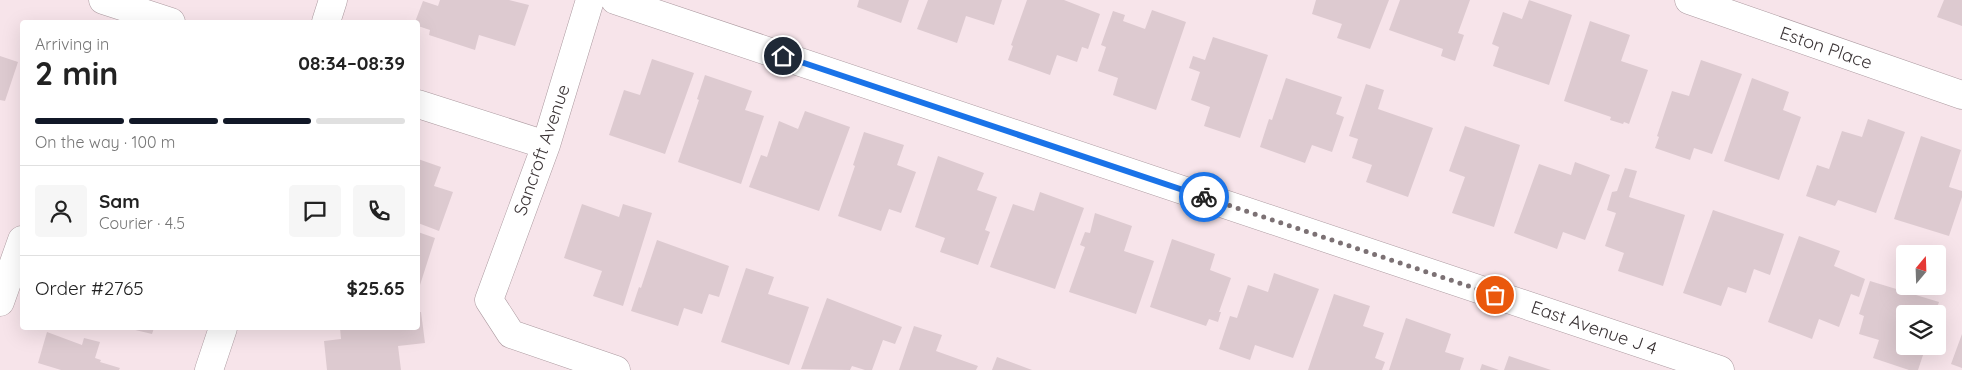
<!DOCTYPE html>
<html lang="en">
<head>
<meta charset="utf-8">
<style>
  :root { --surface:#fff; --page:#f6f6f6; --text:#222; --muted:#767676; --line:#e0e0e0; --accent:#111827 }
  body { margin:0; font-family:Quicksand,sans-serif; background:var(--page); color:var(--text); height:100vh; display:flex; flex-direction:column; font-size:19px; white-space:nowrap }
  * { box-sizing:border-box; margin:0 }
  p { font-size:16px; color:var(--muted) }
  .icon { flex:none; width:28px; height:28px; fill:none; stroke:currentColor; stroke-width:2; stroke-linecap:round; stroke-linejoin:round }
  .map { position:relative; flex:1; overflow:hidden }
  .drawer { position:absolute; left:20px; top:20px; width:400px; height:310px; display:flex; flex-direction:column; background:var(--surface); border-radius:5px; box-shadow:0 5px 20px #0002 }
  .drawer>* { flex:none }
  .needle { width:32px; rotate:19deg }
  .controls { position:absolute; left:1896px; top:245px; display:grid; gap:10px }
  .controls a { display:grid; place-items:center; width:50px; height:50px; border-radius:5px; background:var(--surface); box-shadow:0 5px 20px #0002; font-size:25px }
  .pin { position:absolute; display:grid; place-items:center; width:42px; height:42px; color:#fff; margin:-21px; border:2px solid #fff; border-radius:50%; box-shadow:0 1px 5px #0007 }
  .courier { position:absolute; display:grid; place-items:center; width:50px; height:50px; margin:-25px; border:4px solid #1a73e8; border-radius:50%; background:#fff; color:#222; box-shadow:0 1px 6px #0007 }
  .summary em { font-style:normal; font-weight:800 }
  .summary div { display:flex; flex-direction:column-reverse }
  .summary { display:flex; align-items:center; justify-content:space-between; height:85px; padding:0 15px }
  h1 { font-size:32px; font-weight:800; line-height:38px }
  .bar { display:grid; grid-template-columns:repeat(4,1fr); gap:8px 5px; align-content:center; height:60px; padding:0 15px }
  .bar i { height:6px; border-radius:4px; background:var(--line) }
  .bar .on { background:var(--accent) }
  .bar p { grid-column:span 4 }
  .line { display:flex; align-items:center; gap:12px; padding:0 15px; border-top:1px solid var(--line) }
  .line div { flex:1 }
  .round { display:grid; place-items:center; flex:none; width:52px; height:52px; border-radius:5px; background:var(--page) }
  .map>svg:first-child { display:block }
</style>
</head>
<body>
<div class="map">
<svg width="1962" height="370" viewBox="0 0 1962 370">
  <rect width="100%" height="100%" fill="#f7e4ea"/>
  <path fill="#ddcad0" d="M 440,0 L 509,0 L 529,5 L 515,46 L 479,35 L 475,50 L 429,35 L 430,30 L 418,26 L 418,22 L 415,22 L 423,1 L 438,6 Z
    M 859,0 L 909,0 L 901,23 L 857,7 Z
    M 928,0 L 1002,0 L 994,25 L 966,16 L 957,43 L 917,29 Z
    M 1027,0 L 1064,0 L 1100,14 L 1088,49 L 1082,47 L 1077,62 L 1057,55 L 1050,75 L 1008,60 L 1013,46 L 1011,45 Z
    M 1316,0 L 1389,0 L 1370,49 L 1337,38 L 1342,24 L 1312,14 Z
    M 1400,0 L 1470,0 L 1458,33 L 1464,35 L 1455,61 L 1441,56 L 1443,49 L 1389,30 Z
    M 1529,0 L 1572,15 L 1549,85 L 1493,66 L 1499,47 L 1492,44 L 1503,12 L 1522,19 Z
    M 1944,0 L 1962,0 L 1962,26 L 1937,17 Z
    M 1152,10 L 1186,22 L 1156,110 L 1113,95 L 1118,78 L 1098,71 L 1106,47 L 1101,45 L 1113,11 L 1125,15 L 1123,21 L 1145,29 Z
    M 1590,21 L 1630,35 L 1621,61 L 1648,70 L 1629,124 L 1624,122 L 1623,124 L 1610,120 L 1611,117 L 1564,101 Z
    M 1213,37 L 1268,55 L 1240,138 L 1204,126 L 1210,107 L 1191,100 L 1200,72 L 1189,68 L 1193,56 L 1205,60 Z
    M 0,56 L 18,62 L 5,101 L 0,100 Z
    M 652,59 L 694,73 L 665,154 L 609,135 L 624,90 L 640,95 Z
    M 1701,60 L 1742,74 L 1712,154 L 1694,148 L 1690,160 L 1655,148 L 1659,137 L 1657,136 L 1672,91 L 1689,96 Z
    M 705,75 L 752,91 L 745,110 L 764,116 L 741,184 L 678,162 L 699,100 L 697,99 Z
    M 1286,78 L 1342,97 L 1336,114 L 1344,117 L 1332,152 L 1312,145 L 1305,163 L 1260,147 L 1269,119 L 1272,120 Z
    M 1752,78 L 1789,92 L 1783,110 L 1801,117 L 1779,180 L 1724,161 Z
    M 1366,84 L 1384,90 L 1378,109 L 1433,128 L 1408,197 L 1366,182 L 1372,165 L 1352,158 L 1358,139 L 1349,136 Z
    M 805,111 L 850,127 L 819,211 L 749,187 L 761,155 L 767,157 L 779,121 L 798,129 Z
    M 1868,119 L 1905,132 L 1876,213 L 1838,200 L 1835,206 L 1806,196 L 1817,165 L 1829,169 L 1842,131 L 1862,137 Z
    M 1465,126 L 1520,145 L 1494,227 L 1452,213 L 1465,177 L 1449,171 Z
    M 864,132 L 904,145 L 897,165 L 916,172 L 901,213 L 889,209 L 881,231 L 838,216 L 855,166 L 853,165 Z
    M 1921,136 L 1961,150 L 1949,187 L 1962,191 L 1962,197 L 1949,236 L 1894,219 Z
    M 938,156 L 984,173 L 977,190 L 997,197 L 985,230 L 990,232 L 978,265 L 940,252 L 945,238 L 915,227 Z
    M 418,159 L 441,167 L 434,186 L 453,192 L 439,231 L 418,223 Z
    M 1575,162 L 1610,175 L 1585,240 L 1563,232 L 1557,249 L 1514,233 L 1539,164 L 1571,175 Z
    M 1625,168 L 1637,171 L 1629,197 L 1685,215 L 1663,286 L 1618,271 L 1624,253 L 1605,246 L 1616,213 L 1607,210 L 1612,192 L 1617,191 Z
    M 1040,192 L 1084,208 L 1055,289 L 990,267 L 1013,204 L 1034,211 Z
    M 582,204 L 619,217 L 623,204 L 652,213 L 623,306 L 593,296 L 602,271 L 564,258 Z
    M 1713,210 L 1784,234 L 1770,275 L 1754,269 L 1746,293 L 1728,287 L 1721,306 L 1683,293 Z
    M 1095,213 L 1132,226 L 1124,251 L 1154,261 L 1136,314 L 1069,292 L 1085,247 L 1080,245 L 1085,232 L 1090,233 Z
    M 418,232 L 435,238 L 420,285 L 418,284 Z
    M 1799,236 L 1840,251 L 1834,266 L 1865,279 L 1859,297 L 1851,294 L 1839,327 L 1819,319 L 1812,339 L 1768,322 Z
    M 1172,239 L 1215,254 L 1210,270 L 1231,278 L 1219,312 L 1221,312 L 1218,322 L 1209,319 L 1206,326 L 1150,307 Z
    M 657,240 L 729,266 L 719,297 L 709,294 L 702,314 L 684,308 L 678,326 L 631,311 L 639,287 L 641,288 Z
    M 746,268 L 774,277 L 768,294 L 809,307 L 789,365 L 721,342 Z
    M 1274,273 L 1319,289 L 1293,358 L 1255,345 L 1250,360 L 1219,349 L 1230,316 L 1237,318 L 1248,285 L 1268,292 Z
    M 1870,281 L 1939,302 L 1935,314 L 1905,314 L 1905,346 L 1926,346 L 1918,370 L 1909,370 L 1873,358 L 1879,340 L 1859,334 L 1864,316 L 1859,314 Z
    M 1334,294 L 1370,306 L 1363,326 L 1384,333 L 1375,358 L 1385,362 L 1382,370 L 1308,370 Z
    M 827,298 L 902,327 L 895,344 L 883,340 L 872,370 L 865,370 L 852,366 L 850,370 L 801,369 Z
    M 418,312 L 421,312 L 425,343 L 398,346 L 401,370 L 327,370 L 324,341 L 341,339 L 340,328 L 418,328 Z
    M 1406,318 L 1451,334 L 1445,352 L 1464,358 L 1460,370 L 1389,370 Z
    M 914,326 L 942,335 L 936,351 L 978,366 L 976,370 L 899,370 Z
    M 127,328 L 154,328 L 152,334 Z
    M 47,332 L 82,345 L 84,338 L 100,342 L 95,358 L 101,360 L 100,362 L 120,368 L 119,370 L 61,370 L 38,363 Z
    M 1962,334 L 1962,368 L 1951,364 Z
    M 1509,356 L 1551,370 L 1504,370 Z
    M 997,357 L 1032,370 L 992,370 Z
    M 1482,364 L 1499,370 L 1480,370 Z"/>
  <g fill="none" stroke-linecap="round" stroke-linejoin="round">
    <defs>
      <path id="street" d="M 103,0 L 171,22
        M 590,0 L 546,145 L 489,300 L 511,334 L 616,370
        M 615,0 L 1720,370
        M 1689,0 L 1962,95
        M 326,22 L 333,0
        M 418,104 L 546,145
        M 0,302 L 22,240
        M 209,370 L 223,328"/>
    </defs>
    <use href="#street" stroke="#ac9aa0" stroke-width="29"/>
    <use href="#street" stroke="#fff" stroke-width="28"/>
  </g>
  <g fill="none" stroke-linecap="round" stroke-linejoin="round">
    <path stroke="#7c7174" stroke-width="5" stroke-dasharray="0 9" d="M 1204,197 L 1495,295"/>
    <path stroke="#1a73e8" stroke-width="6" d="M 783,56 L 1204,197"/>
  </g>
  <g text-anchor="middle" stroke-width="4" stroke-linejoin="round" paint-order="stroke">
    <g font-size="18" fill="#3a3335" stroke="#fff">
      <text transform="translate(1826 48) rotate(19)" y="6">Eston Place</text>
      <text transform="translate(542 150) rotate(-71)" y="6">Sancroft Avenue</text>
      <text transform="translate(1594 328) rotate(19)" y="6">East Avenue J 4</text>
    </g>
  </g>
</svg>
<div class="controls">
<a><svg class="needle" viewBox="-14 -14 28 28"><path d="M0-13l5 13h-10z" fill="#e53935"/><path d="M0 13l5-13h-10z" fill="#767676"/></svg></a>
<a><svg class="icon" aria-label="layers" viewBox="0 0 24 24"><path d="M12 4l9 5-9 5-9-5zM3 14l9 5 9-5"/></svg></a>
</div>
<div class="pin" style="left:1495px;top:295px;background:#ea580c"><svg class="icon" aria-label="bag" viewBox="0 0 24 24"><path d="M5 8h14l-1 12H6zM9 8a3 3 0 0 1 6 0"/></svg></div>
<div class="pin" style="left:783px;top:56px;background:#1f2937"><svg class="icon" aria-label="home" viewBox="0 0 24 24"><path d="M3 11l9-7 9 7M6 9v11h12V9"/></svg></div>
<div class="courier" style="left:1204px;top:197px"><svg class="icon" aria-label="bike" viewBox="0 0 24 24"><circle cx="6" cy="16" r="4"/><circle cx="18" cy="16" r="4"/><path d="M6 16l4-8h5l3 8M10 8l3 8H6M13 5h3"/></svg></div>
<section class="drawer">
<div class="summary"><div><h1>2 min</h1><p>Arriving in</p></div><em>08:34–08:39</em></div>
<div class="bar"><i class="on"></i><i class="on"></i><i class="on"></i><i></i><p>On the way · 100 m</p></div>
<div class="line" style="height:90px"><a class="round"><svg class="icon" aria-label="person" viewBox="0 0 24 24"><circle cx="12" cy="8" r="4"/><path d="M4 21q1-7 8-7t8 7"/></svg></a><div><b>Sam</b><p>Courier · 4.5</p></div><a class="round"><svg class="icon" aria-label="chat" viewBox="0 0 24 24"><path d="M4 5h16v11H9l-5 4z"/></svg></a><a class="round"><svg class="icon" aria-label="phone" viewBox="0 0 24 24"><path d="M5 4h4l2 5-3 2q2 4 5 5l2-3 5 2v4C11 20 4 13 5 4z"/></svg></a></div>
<div class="line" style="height:65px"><div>Order #2765</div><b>$25.65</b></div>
</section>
</div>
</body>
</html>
